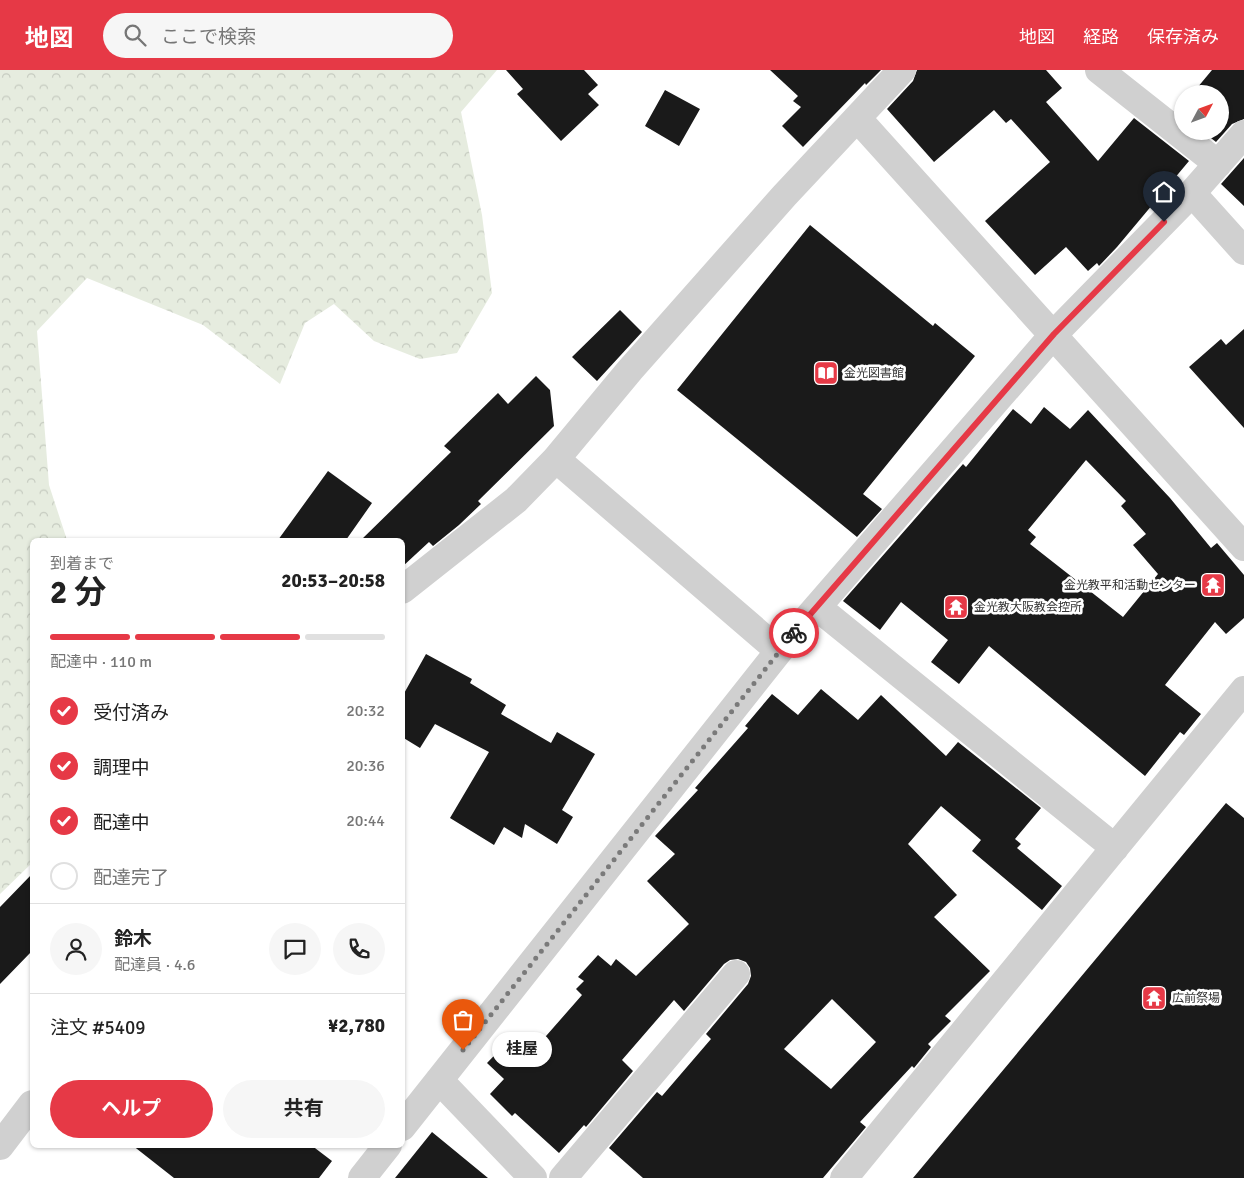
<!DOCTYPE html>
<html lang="ja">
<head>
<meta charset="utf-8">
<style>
  :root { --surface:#fff; --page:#f6f6f6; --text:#222; --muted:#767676; --line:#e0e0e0; --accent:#e63946 }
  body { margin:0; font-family:Signika,"Noto Sans JP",sans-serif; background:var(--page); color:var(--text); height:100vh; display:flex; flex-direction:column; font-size:19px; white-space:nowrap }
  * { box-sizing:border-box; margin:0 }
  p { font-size:16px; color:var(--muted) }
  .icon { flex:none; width:28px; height:28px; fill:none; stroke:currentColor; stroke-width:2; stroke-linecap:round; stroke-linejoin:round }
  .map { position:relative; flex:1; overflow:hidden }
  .side { position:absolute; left:30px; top:468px; width:375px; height:610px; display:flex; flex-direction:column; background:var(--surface); border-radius:8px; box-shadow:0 1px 4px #0004 }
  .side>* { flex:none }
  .needle { width:32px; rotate:49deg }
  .fabs { position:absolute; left:1174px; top:15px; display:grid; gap:10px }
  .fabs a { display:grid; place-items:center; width:55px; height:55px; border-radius:50%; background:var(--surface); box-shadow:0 1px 4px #0004; font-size:25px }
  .pin { position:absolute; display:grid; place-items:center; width:42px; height:42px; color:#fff; margin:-51px -21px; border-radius:50% 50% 50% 0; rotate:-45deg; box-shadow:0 0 5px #0007 }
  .pin .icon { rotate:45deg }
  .courier { position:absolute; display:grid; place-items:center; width:50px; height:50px; margin:-25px; border:4px solid #e63946; border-radius:50%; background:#fff; color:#222; box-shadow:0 1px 6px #0007 }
  .bubble { position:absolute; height:35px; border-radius:18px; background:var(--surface); box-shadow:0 1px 4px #0004; font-size:16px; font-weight:700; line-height:35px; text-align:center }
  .head em { font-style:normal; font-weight:700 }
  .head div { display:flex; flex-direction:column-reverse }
  .head { display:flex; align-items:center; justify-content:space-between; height:85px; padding:0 20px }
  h1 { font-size:32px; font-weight:700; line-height:38px }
  .bar { display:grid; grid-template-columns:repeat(4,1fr); gap:8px 5px; align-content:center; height:60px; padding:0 20px }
  .bar i { height:6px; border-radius:4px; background:var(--line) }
  .bar .active { background:var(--accent) }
  .bar p { grid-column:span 4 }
  .line { display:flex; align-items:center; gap:12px; padding:0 20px; border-top:1px solid var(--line) }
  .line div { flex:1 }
  .round { display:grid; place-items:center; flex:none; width:52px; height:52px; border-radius:26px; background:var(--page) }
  ol { padding:0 20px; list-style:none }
  li { display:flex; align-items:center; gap:15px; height:55px }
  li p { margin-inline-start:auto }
  li .icon { padding:5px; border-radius:50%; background:var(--accent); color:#fff; stroke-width:4 }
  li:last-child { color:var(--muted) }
  li i { width:28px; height:28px; border:2px solid var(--line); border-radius:50% }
  .cta { display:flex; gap:10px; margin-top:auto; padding:10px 20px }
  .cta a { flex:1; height:58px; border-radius:30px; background:var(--accent); color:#fff; font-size:20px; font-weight:700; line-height:58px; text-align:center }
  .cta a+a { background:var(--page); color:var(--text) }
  header { display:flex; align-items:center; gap:30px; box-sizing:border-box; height:70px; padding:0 25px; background:var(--accent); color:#fff }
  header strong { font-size:24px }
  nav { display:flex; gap:28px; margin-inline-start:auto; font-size:18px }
  .search { width:350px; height:45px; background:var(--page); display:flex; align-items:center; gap:12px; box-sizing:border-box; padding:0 18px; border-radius:28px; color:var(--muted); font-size:19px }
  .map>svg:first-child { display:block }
</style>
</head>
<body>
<header>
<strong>地図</strong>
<div class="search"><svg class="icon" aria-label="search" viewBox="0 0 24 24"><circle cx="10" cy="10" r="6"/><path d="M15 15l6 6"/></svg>ここで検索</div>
<nav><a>地図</a><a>経路</a><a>保存済み</a></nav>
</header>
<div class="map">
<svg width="1244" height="1108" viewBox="0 0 1244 1108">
  <defs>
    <pattern id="forest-crowns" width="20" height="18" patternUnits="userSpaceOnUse" patternTransform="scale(1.25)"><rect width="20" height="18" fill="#e6ecdf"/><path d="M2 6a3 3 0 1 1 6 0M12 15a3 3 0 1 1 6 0" fill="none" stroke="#c6cbc0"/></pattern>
  </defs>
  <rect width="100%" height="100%" fill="#fff"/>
  <path fill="url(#forest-crowns)" d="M 0,0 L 497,0 L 461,42 L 482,145 L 492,223 L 457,283 L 420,289 L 374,271 L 334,234 L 305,253 L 280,314 L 203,255 L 87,208 L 37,261 L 49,415 L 67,470 L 32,470 L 32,793 L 0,824 Z"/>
  <path fill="#1a1a1a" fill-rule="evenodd" d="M 506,0 L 584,0 L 598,15 L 588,24 L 599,35 L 561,71 L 517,24 L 523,19 Z
    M 770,0 L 881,0 L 866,15 L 865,13 L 803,77 L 782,56 L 801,37 L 793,31 L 798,26 Z
    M 917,0 L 1046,0 L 1062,18 L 1046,32 L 1098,91 L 1134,48 L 1189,91 L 1117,177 L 1099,196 L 1097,193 L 1088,201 L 1066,177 L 1035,205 L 985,151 L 1050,92 L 1011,49 L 1006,53 L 994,40 L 934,92 L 887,39 L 913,11 Z
    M 1212,0 L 1244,0 L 1244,49 L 1232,54 L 1216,72 L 1202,61 L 1220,61 L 1220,24 L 1192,24 Z
    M 665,20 L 700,39 L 679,76 L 645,56 Z
    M 1244,88 L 1244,136 L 1221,114 Z
    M 810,155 L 933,256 L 935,253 L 975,286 L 863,424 L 882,439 L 857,467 L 677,320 Z
    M 620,240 L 642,262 L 597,311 L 572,287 Z
    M 1244,259 L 1244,358 L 1189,297 L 1221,269 L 1226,275 Z
    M 536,306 L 550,320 L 554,356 L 478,431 L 481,434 L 459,455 L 433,476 L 429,472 L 402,497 L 402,470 L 361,470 L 451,382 L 444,376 L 498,323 L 508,334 Z
    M 1044,337 L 1070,359 L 1088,340 L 1170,428 L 1211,478 L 1217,473 L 1244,505 L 1244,548 L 1226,564 L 1215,552 L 1165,615 L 1201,644 L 1184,665 L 1180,662 L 1145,706 L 989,576 L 959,614 L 931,592 L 948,570 L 901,532 L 880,560 L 843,531 L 963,394 L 966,397 L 1013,339 L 1031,354 ZM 1086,390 L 1126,431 L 1121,436 L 1146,464 L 1133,475 L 1158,504 L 1123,547 L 1030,474 L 1036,467 L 1028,460 Z
    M 328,401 L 372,433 L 346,470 L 278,470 Z
    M 426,584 L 472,609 L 470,613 L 506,635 L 501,644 L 551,673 L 557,662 L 595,684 L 562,740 L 573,747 L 557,774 L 525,754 L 522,768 L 504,757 L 494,775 L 450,748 L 489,682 L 435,654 L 420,678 L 402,667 L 402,627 Z
    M 821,619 L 858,650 L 881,625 L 946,686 L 958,672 L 1041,738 L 1015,769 L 1021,774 L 1017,778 L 1062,816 L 1042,840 L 972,781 L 981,770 L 941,736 L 908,774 L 957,825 L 934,847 L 990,901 L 945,946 L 951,951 L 928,974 L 931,977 L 914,998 L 912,996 L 860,1052 L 866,1057 L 823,1108 L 643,1108 L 609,1078 L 657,1022 L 662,1026 L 711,969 L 706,964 L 748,914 L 751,906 L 750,898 L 746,892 L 738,889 L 730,890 L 724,894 L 684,941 L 674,930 L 622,990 L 633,1001 L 586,1057 L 584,1055 L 559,1083 L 515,1043 L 512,1046 L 490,1024 L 504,1009 L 487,993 L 514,965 L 532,982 L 582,925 L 576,919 L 584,911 L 578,907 L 598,885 L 611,896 L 616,889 L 636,906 L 689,854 L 647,811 L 675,784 L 655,766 L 698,720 L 695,718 L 748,658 L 745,656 L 772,624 L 798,645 ZM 832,929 L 876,972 L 831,1019 L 784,979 Z
    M 1226,733 L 1244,748 L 1244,1108 L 913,1108 Z
    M 32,804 L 32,881 L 0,914 L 0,837 Z
    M 432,1062 L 488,1108 L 395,1108 Z
    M 132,1075 L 311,1075 L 332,1091 L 319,1108 L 174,1108 Z"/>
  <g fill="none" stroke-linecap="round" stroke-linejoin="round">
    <path stroke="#d0d0d0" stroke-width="28" d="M 1099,0 L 1218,94
      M 857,48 L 1244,477
      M 1192,123 L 1244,181
      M 556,389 L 779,581
      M 402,520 L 516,430 L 556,389 L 630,300 L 784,126 L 902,0
      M 817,537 L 1115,778
      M 439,1010 L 533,1108
      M 402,1057 L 779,581 L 1054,264 L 1192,123 L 1244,64
      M 0,1076 L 32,1034
      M 362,1108 L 388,1075
      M 563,1108 L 736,904
      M 844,1108 L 1244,620"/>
  </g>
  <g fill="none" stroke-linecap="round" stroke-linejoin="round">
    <path stroke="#7a7a7a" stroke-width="5" stroke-dasharray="0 9" d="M 463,980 L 794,563"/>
    <path stroke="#e63946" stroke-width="6" d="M 794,563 L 1054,264 L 1164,152"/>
  </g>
  <defs>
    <symbol id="library-square" viewBox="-11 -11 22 22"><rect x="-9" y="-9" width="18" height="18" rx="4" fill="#e63946" stroke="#fff"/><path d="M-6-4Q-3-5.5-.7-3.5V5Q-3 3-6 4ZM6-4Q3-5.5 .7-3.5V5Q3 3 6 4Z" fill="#fff"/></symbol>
    <symbol id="temple-square" viewBox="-11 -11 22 22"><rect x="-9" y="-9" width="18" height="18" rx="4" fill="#e63946" stroke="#fff"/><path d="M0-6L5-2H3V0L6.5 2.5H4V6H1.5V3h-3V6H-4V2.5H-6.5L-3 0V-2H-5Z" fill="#fff"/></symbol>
  </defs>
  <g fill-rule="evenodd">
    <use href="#library-square" x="812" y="289" width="28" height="28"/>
    <use href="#temple-square" x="1199" y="501" width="28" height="28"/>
    <use href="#temple-square" x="942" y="523" width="28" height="28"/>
    <use href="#temple-square" x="1140" y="914" width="28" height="28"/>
  </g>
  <g text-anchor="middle" stroke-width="5" stroke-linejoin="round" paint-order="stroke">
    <g font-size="12" fill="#333" stroke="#fff" text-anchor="start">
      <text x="844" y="307">金光図書館</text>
      <text x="1196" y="519" text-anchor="end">金光教平和活動センター</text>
      <text x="974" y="541">金光教大阪教会控所</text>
      <text x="1172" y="932">広前祭場</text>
    </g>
  </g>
</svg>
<div class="fabs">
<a><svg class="needle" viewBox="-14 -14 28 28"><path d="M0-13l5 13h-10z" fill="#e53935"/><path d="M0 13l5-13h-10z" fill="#767676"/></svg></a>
</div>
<div class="pin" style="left:463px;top:980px;background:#ea580c"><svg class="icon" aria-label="bag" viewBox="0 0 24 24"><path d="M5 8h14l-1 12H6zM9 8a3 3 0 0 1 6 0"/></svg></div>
<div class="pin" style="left:1164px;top:152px;background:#1f2937"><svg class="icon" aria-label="home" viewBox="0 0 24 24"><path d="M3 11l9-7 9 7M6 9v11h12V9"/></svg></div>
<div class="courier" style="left:794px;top:563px"><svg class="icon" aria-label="bike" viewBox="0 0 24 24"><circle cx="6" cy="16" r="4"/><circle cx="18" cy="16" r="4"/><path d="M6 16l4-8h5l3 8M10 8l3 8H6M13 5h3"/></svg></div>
<div class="bubble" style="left:492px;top:962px;width:60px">桂屋</div>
<section class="side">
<div class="head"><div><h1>2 分</h1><p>到着まで</p></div><em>20:53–20:58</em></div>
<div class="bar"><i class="active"></i><i class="active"></i><i class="active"></i><i></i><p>配達中 · 110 m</p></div>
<ol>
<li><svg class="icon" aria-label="check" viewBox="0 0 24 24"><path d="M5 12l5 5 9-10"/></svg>受付済み<p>20:32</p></li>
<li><svg class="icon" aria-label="check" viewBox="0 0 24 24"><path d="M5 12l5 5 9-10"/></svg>調理中<p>20:36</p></li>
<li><svg class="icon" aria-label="check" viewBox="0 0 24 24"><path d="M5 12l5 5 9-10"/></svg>配達中<p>20:44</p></li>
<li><i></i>配達完了</li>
</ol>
<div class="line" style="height:90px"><a class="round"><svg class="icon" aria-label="person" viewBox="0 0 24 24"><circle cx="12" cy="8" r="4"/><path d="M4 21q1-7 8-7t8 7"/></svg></a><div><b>鈴木</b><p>配達員 · 4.6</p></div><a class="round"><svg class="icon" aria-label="chat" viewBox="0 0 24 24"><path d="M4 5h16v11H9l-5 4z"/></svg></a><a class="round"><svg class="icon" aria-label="phone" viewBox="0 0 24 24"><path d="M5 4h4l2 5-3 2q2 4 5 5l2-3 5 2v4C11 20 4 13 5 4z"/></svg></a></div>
<div class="line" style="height:65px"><div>注文 #5409</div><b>¥2,780</b></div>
<div class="cta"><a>ヘルプ</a><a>共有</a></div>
</section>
</div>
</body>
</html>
